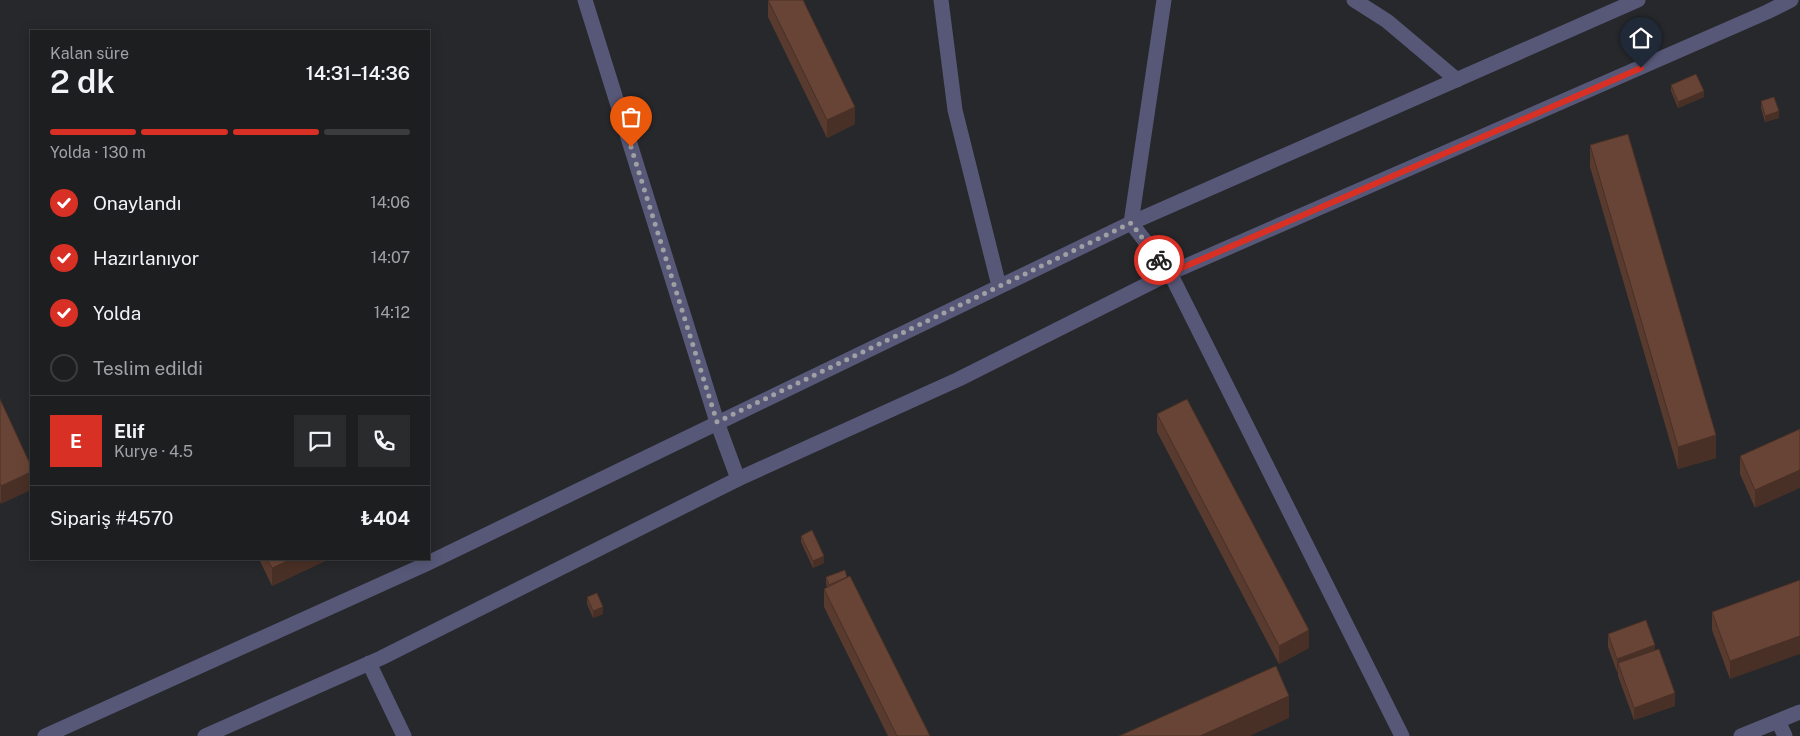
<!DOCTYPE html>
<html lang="tr">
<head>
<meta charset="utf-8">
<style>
  :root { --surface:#1c1e20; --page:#292b2d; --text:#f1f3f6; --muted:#a0a2a5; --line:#3a3c3e; --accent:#d93025 }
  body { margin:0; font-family:"Public Sans",sans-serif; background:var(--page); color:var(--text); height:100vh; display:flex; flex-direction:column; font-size:19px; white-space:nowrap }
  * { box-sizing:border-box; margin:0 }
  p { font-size:16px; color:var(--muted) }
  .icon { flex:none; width:28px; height:28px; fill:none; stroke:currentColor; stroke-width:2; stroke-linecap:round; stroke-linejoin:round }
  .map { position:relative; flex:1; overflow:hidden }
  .sheet { position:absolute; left:30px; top:30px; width:400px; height:530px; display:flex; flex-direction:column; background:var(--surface); border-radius:0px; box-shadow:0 2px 12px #0003,0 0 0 1px var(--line) }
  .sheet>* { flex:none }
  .pin { position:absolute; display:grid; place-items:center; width:42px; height:42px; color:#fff; margin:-51px -21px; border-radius:50% 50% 50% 0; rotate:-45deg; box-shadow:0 0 5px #0007 }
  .pin .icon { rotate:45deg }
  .courier { position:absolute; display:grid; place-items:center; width:50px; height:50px; margin:-25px; border:4px solid #d93025; border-radius:50%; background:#fff; color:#222; box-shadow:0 1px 6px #0007 }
  .overview em { font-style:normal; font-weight:600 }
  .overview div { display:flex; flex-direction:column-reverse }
  .overview { display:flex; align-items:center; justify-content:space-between; height:85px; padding:0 20px }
  h1 { font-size:32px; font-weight:600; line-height:38px }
  .bar { display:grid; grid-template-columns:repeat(4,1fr); gap:8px 5px; align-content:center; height:60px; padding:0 20px }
  .bar i { height:6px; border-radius:4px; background:var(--line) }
  .bar .active { background:var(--accent) }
  .bar p { grid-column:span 4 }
  .line { display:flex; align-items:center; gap:12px; padding:0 20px; border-top:1px solid var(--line) }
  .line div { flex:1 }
  .round { display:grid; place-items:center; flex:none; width:52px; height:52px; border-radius:0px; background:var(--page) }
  ol { padding:0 20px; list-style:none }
  li { display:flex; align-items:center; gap:15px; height:55px }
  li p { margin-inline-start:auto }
  li .icon { padding:5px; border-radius:50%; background:var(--accent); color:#fff; stroke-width:4 }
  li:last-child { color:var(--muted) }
  li i { width:28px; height:28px; border:2px solid var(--line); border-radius:50% }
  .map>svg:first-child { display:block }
</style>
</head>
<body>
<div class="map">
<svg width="1800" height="736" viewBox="0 0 1800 736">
  <rect width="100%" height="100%" fill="#26282b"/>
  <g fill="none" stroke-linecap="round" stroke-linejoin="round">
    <path stroke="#575878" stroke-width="15" d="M 1170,273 L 1402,736
      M 369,663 L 404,736
      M 45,736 L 424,565 L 1131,223 L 1638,0
      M 205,736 L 381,658 L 738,479 L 959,379 L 1170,273 L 1767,12 L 1791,0
      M 1741,736 L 1800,712"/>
    <path stroke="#575878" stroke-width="15" d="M 585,0 L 717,422 L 738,479
      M 941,0 L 955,110 L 999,286
      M 1164,0 L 1131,223 L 1170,273
      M 1354,0 L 1387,21 L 1457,80
      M 1778,721 L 1785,736"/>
  </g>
  <path fill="#593a2e" d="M 768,0 L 803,0 L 855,124 L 827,138 L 768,17 Z
    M 1671,85 L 1704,97 L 1678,108 L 1671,91 Z
    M 1761,101 L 1779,118 L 1765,122 L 1761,108 Z
    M 1590,145 L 1716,458 L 1678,469 L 1590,167 Z
    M 0,399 L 31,466 L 1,504 L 0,501 Z
    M 1157,414 L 1309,648 L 1279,664 L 1157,432 Z
    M 1800,429 L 1755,508 L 1740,474 L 1740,456 Z
    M 801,536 L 824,563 L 813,568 L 801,542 Z
    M 259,559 L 325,559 L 325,561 L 272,586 Z
    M 826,577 L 847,577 L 930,736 L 888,736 L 824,607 L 824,589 L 827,587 L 826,583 Z
    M 1800,580 L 1730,679 L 1712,630 L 1712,612 Z
    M 587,597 L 603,614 L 593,618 L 587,604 Z
    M 1608,634 L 1655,650 L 1675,706 L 1634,720 L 1618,676 L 1618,671 L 1617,672 L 1608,647 Z"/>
  <path fill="#493026" d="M 1704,91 L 1704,97 L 1678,108 L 1678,102 Z
    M 855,107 L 855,124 L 827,138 L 827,120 Z
    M 1779,111 L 1779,118 L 1765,122 L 1765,116 Z
    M 1716,435 L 1716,458 L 1678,469 L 1678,447 Z
    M 1800,470 L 1800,488 L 1755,508 L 1755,490 Z
    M 31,472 L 31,490 L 1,504 L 1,486 Z
    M 824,556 L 824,563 L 813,568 L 813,561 Z
    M 292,559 L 325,559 L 325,561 L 272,586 L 272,568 Z
    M 603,607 L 603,614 L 593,618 L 593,611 Z
    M 1309,630 L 1309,648 L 1279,664 L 1279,646 Z
    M 1800,636 L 1800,654 L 1730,679 L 1730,661 Z
    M 1655,645 L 1655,657 L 1618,663 L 1618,671 L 1617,672 L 1617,659 Z
    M 1675,693 L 1675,706 L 1634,720 L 1634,708 Z
    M 1289,696 L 1289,718 L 1250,736 L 1200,736 Z"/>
  <path fill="#684436" stroke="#493026" d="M 768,0 L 803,0 L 855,107 L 827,120 Z
    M 1696,74 L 1704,91 L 1678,102 L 1671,85 Z
    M 1774,97 L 1779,111 L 1765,116 L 1761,101 Z
    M 1628,134 L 1716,435 L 1678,447 L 1590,145 Z
    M 0,399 L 31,466 L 31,472 L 1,486 L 0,483 Z
    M 1187,399 L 1309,630 L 1279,646 L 1157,414 Z
    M 1800,429 L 1800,470 L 1755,490 L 1740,456 Z
    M 812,530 L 824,556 L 813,561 L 801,536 Z
    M 267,559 L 292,559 L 272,568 Z
    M 845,570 L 847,577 L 829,585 L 826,577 Z
    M 850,576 L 930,736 L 897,736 L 824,589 Z
    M 1800,580 L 1800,636 L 1730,661 L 1712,612 Z
    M 597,593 L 603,607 L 593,611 L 587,597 Z
    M 1646,620 L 1655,645 L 1617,659 L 1608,634 Z
    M 1659,649 L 1675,693 L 1634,708 L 1618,663 Z
    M 1276,666 L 1289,696 L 1200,736 L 1119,736 Z"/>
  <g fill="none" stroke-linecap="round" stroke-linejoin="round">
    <path stroke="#9fa0a3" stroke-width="5" stroke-dasharray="0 9" d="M 631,147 L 717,422 L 1131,223 L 1159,260"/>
    <path stroke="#d93025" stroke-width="6" d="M 1159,260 L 1170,273 L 1641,68"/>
  </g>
</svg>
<div class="pin" style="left:631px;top:147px;background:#ea580c"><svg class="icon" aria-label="bag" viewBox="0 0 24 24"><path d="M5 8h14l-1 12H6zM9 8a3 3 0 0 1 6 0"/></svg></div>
<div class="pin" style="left:1641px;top:68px;background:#1f2937"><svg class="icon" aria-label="home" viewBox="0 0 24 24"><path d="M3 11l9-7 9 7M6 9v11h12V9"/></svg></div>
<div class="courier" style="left:1159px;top:260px"><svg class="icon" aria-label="bike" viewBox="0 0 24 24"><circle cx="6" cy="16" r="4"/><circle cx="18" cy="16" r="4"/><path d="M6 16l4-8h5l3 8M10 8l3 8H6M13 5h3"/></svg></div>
<section class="sheet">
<div class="overview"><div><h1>2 dk</h1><p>Kalan süre</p></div><em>14:31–14:36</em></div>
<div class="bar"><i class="active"></i><i class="active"></i><i class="active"></i><i></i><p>Yolda · 130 m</p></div>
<ol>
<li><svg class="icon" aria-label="check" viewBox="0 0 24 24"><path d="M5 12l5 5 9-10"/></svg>Onaylandı<p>14:06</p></li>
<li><svg class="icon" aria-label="check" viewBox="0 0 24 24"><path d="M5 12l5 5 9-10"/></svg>Hazırlanıyor<p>14:07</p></li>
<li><svg class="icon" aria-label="check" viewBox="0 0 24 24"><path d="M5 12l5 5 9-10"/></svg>Yolda<p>14:12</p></li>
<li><i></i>Teslim edildi</li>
</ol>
<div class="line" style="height:90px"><b class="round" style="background:var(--accent);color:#fff">E</b><div><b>Elif</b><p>Kurye · 4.5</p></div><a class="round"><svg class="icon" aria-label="chat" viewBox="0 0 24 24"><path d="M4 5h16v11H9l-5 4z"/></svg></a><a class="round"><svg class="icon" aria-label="phone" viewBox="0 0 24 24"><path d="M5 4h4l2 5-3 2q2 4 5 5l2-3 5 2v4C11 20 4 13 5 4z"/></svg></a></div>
<div class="line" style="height:65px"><div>Sipariş #4570</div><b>₺404</b></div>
</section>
</div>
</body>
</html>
